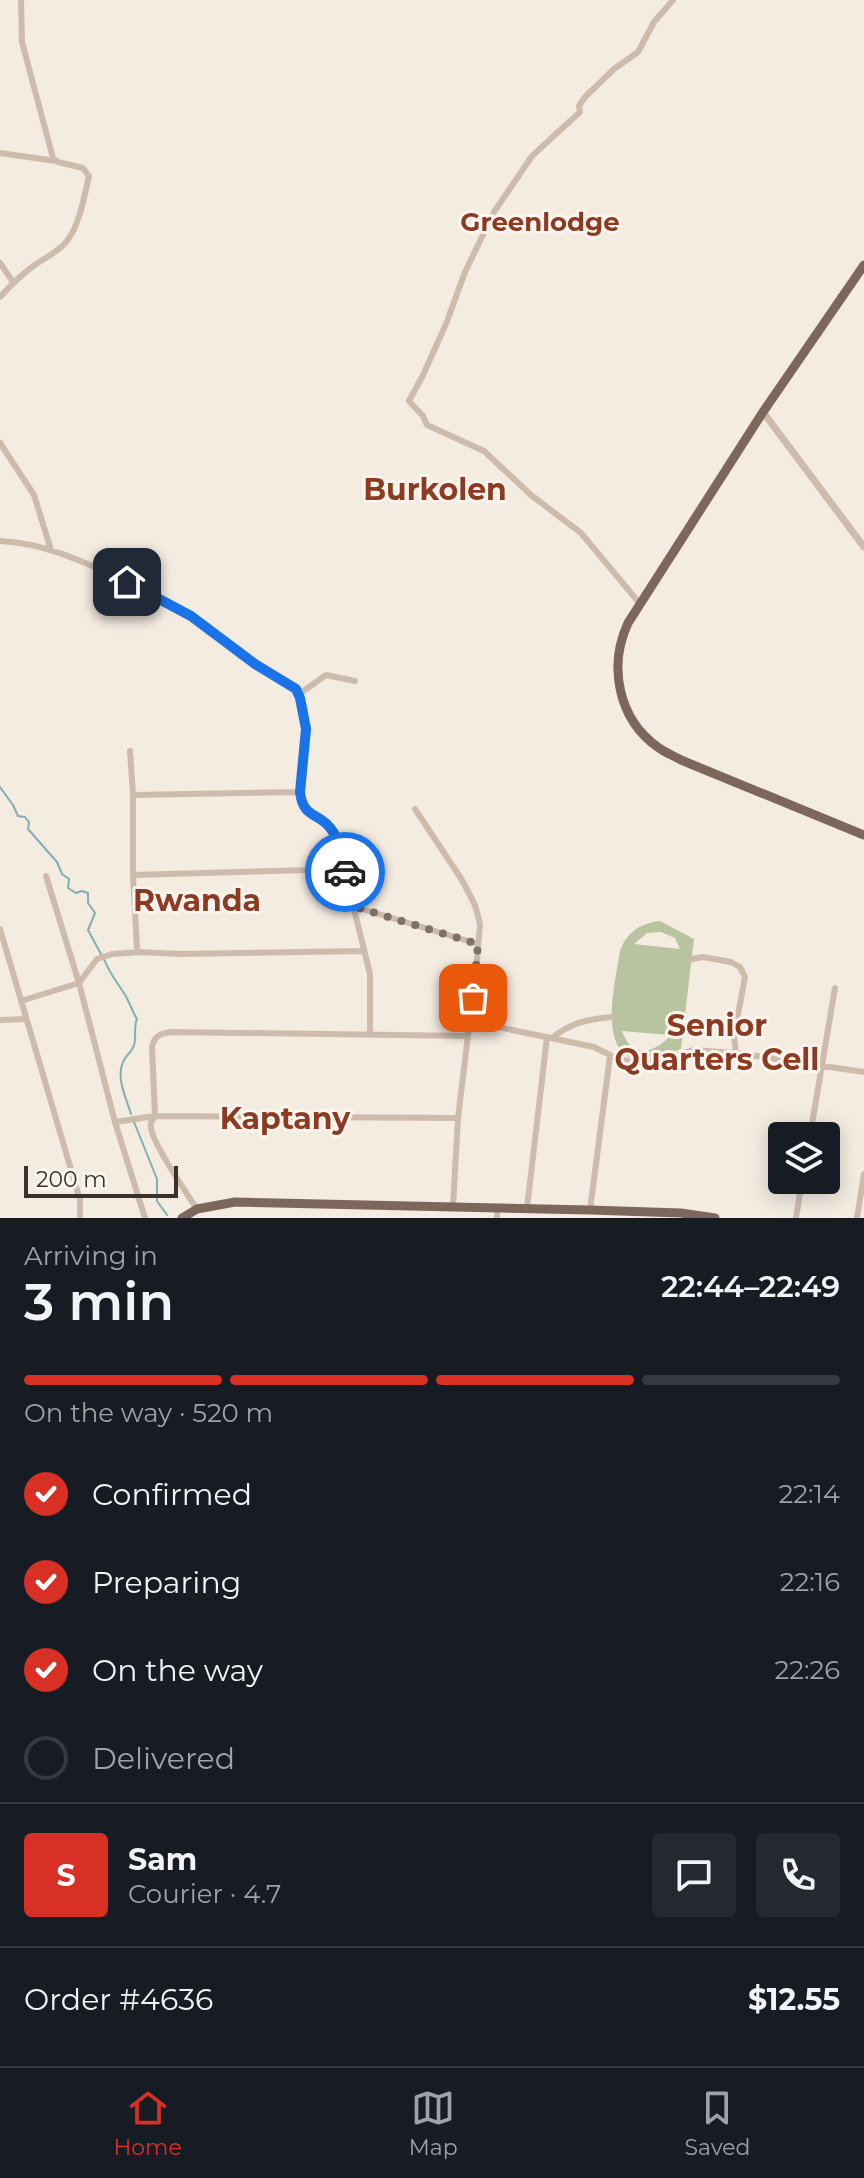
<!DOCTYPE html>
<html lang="en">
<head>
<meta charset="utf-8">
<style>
  :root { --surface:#171b24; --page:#242831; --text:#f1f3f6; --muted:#9ea1a6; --line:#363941; --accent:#d93025 }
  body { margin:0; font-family:Montserrat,sans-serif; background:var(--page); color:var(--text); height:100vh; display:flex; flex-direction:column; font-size:30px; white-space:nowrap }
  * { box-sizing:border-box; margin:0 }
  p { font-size:26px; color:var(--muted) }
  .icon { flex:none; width:44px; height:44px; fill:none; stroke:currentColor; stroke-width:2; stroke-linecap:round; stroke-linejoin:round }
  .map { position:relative; height:1218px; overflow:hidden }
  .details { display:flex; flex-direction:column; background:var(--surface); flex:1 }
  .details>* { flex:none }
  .fabs { position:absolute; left:768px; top:1122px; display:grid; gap:16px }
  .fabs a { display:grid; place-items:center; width:72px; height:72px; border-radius:8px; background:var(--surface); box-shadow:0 4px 20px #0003; font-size:40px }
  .scale { position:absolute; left:24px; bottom:20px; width:154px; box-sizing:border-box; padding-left:8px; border:4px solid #3b302b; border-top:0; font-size:22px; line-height:28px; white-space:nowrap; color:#3b302b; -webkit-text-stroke:6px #fbf5ee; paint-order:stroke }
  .pin { position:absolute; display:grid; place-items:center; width:68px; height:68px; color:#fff; margin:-34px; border-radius:16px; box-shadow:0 4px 12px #0006 }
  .courier { position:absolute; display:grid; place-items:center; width:80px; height:80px; margin:-40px; border:6px solid #1a73e8; border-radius:50%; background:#fff; color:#222; box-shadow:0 2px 10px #0007 }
  .headline em { font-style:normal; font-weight:600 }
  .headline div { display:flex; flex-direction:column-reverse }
  .headline { display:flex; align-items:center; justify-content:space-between; height:136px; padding:0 24px }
  h1 { font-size:52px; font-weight:600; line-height:60px }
  .bar { display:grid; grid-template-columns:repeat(4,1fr); gap:12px 8px; align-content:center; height:96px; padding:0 24px }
  .bar i { height:10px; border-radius:6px; background:var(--line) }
  .bar .on { background:var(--accent) }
  .bar p { grid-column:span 4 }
  .line { display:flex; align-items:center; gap:20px; padding:0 24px; border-top:2px solid var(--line) }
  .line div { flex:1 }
  .round { display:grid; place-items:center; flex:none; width:84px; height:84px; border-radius:8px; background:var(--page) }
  ol { padding:0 24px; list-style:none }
  li { display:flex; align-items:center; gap:24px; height:88px }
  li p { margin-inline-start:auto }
  li .icon { padding:8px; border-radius:50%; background:var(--accent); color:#fff; stroke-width:4 }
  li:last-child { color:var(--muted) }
  li i { width:44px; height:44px; border:4px solid var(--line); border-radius:50% }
  .menu { display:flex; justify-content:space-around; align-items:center; height:112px; border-top:2px solid var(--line); background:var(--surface); font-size:22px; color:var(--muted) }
  .menu a { display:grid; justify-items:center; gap:4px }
  .menu .on { color:var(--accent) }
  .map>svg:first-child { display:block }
</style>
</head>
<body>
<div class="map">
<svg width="864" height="1218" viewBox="0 0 864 1218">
  <rect width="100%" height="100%" fill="#f4ebe1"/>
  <path fill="#b8c4a0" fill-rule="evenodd" d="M 660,921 L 694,939 L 681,1049 C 670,1053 656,1059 645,1060 C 594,1061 616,980 620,951 C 627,932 639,924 660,921 ZM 661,932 L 675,938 L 680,949 L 634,944 L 647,933 ZM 622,1031 L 670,1035 L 670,1036 C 654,1054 631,1058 622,1031 Z"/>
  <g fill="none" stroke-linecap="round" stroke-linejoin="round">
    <path stroke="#7fb0b2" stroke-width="2" d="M 0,787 L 13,805 L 18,816 L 25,817 L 29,822 L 28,829 L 57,862 L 62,874 L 69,879 L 68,888 L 76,893 L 82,891 L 88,893 L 88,903 L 95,913 L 88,930 L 101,954
      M 104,959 C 109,973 118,983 125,995 C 130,1003 132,1011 137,1019 C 133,1028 137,1036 134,1045 C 132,1052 126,1055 123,1062 C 116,1078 126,1098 131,1114
      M 134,1122 L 157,1179 L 157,1201 L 167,1215"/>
    <path stroke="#cdbbac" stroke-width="6" d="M 0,153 L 56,161
      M 0,263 L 13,282
      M 0,297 C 10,286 20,276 32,267 C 43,258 58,253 67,241 C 80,224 84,197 89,176 L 83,168 L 58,162 L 53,158 L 22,42 L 21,0
      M 0,443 L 34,495 L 51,550
      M 0,541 C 44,543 82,561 122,579 C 146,590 170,602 192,617 C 215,631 234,650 256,665 C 267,672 290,681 297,691 C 318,721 294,770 301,800 C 306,820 329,818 337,840 L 370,974 L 370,1035
      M 641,605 L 581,533 L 531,495 L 484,451 L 427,425 L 423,416 L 409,401 L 423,375 L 446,324 L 465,272 L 494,212 L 532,156 L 580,112 L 579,106 L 585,97 L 614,69 L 638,52 L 654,22 L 673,0
      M 299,694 L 326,675 L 355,681
      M 130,751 L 133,795 L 133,875 L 137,948 L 139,952 L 180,954 L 363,951
      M 133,795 L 300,792
      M 415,809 L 462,880 L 475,905 L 480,924 L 477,961 L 458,1118 L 453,1206
      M 133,875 L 345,869
      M 46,876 L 79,983 L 115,1122 L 145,1218
      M 352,906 L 478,944
      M 0,929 L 80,1200 L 80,1218
      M 692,959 L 703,957 L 731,962 L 740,967 L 745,977 L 734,1036 L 736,1053
      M 21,1001 L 79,983 L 97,959 L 112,954 L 141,952
      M 0,1020 L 26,1019
      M 469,1021 L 594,1047 L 616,1058 L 635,1063 L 654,1062 L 693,1050 L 736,1053 L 864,1072
      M 552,1038 C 570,1023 588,1019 612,1017
      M 115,1122 L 155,1116 L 458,1118
      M 810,1136 L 835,988
      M 527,1208 L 547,1037
      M 197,1209 C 187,1194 153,1144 151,1128 C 150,1121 152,1121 155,1116 L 152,1047 C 154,1036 161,1033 172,1032 L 467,1036
      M 590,1210 L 610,1056
      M 497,1218 L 497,1209
      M 796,1218 L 802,1180
      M 857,1218 L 864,1174"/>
    <path stroke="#cdbbac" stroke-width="7" d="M 763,412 L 864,547"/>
    <path stroke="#7d675c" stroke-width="9" d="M 864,265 L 763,412 L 628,623 C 608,666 618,720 659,748 C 666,753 674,756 681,760 L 864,835
      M 182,1218 L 197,1209 L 235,1202 L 590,1210 L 681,1213 L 715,1218"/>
  </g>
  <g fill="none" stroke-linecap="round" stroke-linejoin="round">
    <path stroke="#7c716b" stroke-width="8" stroke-dasharray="0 14.4" d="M 345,872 L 352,906 L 478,944 L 473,998"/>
    <path stroke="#1a73e8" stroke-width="10" d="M 127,582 L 191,616 L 255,664 L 296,689 L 300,698 L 306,729 L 300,792 C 303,819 319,812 331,829 C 340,840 342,858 345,872"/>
  </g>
  <g text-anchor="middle" stroke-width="6" stroke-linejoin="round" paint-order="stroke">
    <g font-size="26" font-weight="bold" fill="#8c3b22" stroke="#fbf5ee">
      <text x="540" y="231">Greenlodge</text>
    </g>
    <g font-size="30" font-weight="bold" fill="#8c3b22" stroke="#fbf5ee">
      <text x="435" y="500">Burkolen</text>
      <text x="197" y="911">Rwanda</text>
      <text x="717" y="1036">Senior<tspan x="717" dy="34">Quarters Cell</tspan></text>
      <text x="285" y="1129">Kaptany</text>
    </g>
  </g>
</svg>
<div class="fabs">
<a><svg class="icon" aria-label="layers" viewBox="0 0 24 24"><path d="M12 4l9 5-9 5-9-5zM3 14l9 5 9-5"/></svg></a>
</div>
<div class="scale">200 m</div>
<div class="pin" style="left:473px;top:998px;background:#ea580c"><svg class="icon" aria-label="bag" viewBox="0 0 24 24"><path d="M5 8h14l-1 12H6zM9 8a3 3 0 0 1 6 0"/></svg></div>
<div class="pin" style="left:127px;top:582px;background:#1f2937"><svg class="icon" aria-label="home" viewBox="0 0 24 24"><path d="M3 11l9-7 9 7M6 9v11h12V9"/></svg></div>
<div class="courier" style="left:345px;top:872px"><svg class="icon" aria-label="car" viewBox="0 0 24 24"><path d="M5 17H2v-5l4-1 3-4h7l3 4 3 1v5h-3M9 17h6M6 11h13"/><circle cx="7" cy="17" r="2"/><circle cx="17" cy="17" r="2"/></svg></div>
</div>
<section class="details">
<div class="headline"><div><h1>3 min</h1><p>Arriving in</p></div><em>22:44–22:49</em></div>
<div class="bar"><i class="on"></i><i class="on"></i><i class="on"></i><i></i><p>On the way · 520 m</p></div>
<ol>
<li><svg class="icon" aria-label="check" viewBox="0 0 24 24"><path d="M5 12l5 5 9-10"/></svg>Confirmed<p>22:14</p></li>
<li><svg class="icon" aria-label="check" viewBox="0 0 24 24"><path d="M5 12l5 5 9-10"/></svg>Preparing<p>22:16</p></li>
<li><svg class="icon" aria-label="check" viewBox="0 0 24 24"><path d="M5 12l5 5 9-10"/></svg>On the way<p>22:26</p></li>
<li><i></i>Delivered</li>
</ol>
<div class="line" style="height:144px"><b class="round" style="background:var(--accent);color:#fff">S</b><div><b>Sam</b><p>Courier · 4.7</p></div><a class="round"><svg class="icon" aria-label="chat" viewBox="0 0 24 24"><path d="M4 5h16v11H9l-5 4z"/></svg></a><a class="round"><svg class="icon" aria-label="phone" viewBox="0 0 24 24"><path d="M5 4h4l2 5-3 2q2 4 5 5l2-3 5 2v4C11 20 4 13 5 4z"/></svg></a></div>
<div class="line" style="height:104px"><div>Order #4636</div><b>$12.55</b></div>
</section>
<nav class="menu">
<a class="on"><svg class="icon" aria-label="home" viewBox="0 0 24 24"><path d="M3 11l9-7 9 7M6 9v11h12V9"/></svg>Home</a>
<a><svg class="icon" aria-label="map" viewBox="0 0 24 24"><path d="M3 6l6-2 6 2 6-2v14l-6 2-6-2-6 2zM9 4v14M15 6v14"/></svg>Map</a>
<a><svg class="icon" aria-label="saved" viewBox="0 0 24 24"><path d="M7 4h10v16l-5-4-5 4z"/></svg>Saved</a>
</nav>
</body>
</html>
